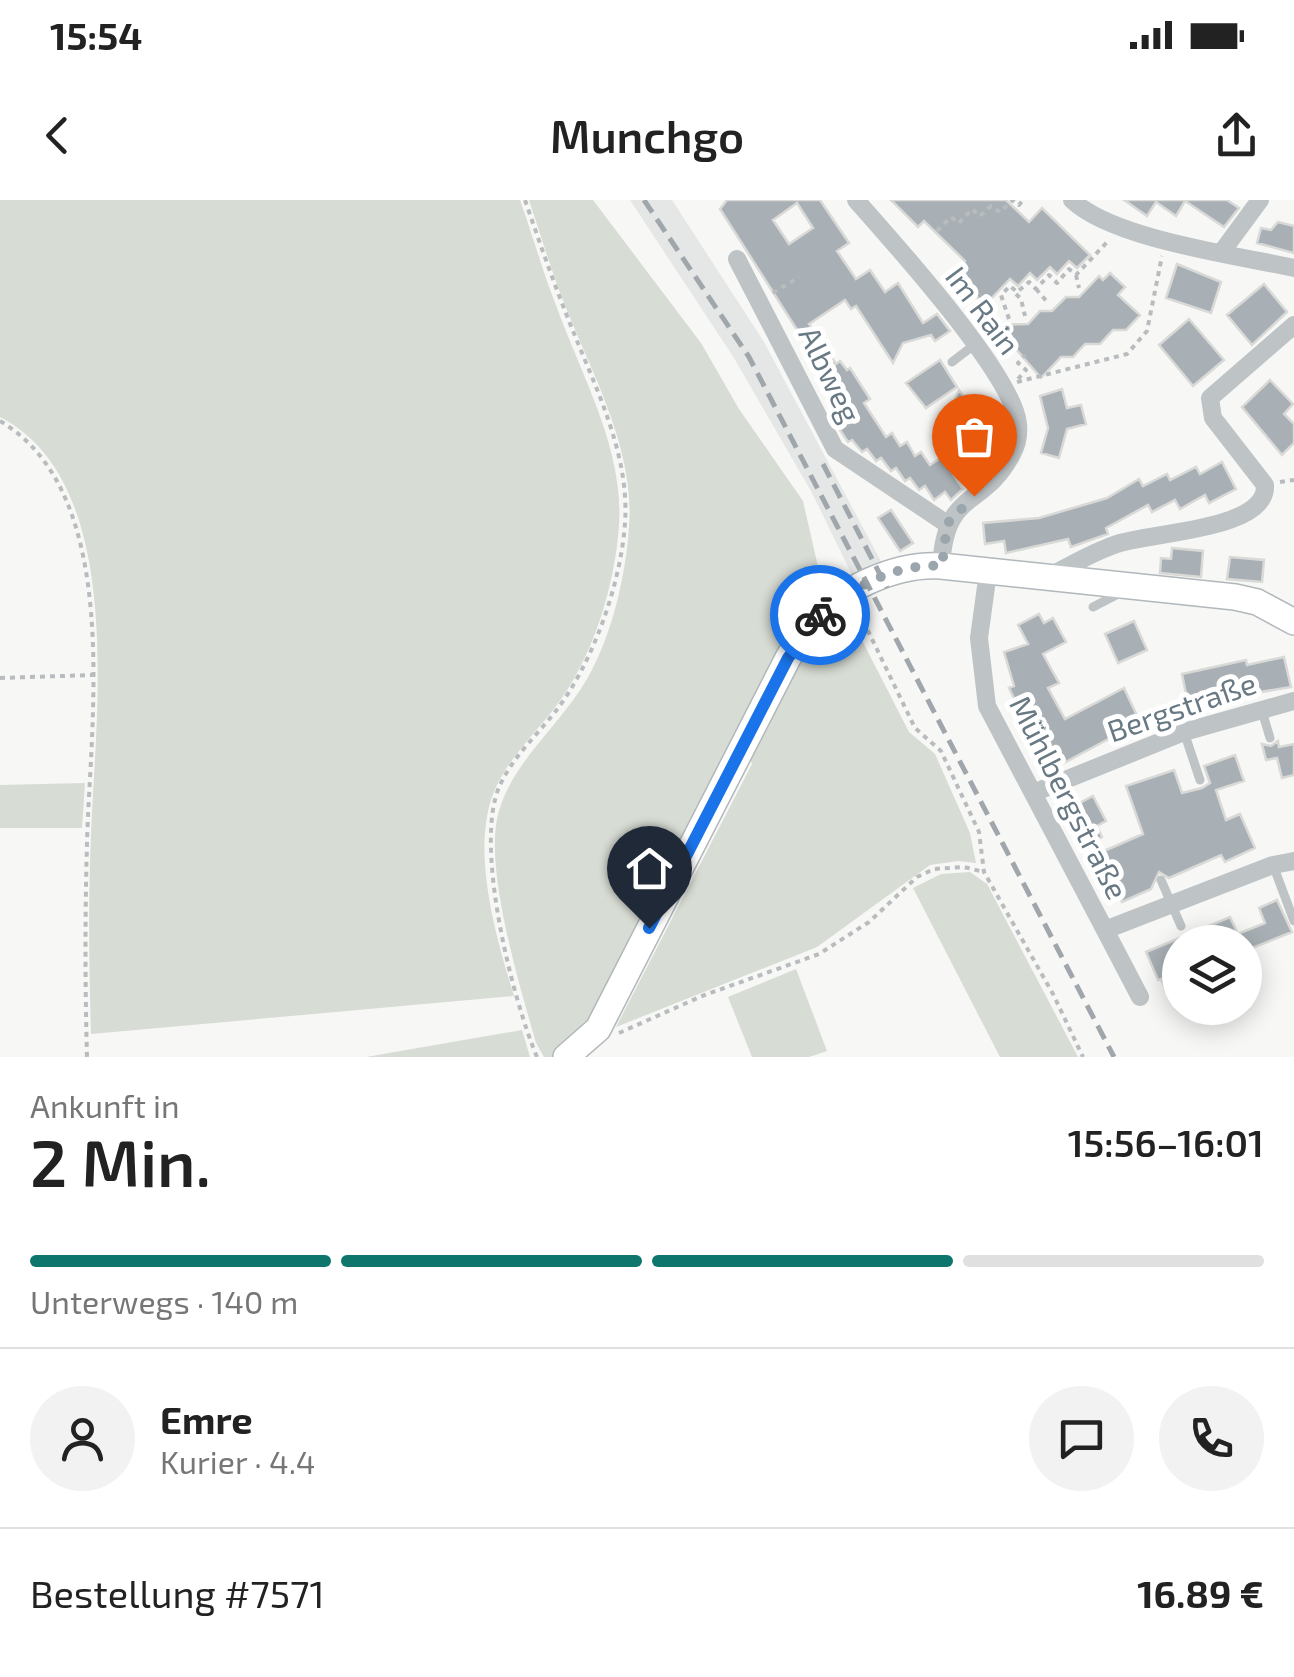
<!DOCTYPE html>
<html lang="de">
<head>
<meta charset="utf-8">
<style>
  :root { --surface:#fff; --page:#f2f2f2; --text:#222; --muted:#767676; --line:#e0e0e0; --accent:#0f766e }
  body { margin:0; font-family:"Exo 2",sans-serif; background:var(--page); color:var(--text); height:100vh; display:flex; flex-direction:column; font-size:38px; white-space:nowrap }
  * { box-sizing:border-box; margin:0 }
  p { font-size:32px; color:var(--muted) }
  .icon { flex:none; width:55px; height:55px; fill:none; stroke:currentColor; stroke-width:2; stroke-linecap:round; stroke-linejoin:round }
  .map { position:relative; height:857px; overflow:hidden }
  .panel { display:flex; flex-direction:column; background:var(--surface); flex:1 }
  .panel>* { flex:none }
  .controls { position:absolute; left:1162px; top:725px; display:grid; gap:20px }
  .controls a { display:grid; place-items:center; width:100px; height:100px; border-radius:50%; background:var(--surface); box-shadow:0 5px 25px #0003; font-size:50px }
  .pin { position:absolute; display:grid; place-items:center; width:85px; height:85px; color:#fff; margin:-102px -42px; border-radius:50% 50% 50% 0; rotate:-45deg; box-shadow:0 0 10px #0007 }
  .pin .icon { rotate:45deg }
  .courier { position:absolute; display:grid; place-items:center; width:100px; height:100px; margin:-50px; border:8px solid #1a73e8; border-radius:50%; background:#fff; color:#222; box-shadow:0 2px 12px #0007 }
  .summary em { font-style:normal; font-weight:600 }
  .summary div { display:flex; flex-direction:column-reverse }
  .summary { display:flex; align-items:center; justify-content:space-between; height:170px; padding:0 30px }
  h1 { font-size:65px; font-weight:600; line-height:75px }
  .bar { display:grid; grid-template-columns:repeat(4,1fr); gap:15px 10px; align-content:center; height:120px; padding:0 30px }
  .bar i { height:12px; border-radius:8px; background:var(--line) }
  .bar .selected { background:var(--accent) }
  .bar p { grid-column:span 4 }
  .line { display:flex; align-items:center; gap:25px; padding:0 30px; border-top:2px solid var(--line) }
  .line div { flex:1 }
  .round { display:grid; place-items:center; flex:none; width:105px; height:105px; border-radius:52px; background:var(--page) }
  .status { display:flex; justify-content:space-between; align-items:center; height:70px; padding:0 50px; background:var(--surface); direction:ltr }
  .status svg { height:28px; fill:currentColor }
  header { display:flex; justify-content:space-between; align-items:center; height:130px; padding:0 30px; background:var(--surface); font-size:45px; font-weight:600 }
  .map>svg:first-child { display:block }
</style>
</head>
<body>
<div class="status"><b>15:54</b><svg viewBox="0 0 49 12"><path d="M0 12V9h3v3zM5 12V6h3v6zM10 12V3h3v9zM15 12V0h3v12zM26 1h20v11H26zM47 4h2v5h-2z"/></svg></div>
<header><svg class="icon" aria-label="back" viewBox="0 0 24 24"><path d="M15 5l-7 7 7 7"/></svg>Munchgo<svg class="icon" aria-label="share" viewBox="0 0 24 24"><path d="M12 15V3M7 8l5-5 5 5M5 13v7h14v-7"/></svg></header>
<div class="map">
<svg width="1294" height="857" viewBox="0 0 1294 857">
  <rect width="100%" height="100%" fill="#f7f7f5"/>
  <path fill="#e5e6e6" d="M 630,0 L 672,0 L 764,142 L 883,365 L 854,379 L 812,293 L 734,158 Z"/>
  <path fill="#d7dcd4" d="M 0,0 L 520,0 C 533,36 543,73 557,108 C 582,177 624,249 619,325 C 615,387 592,460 554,509 C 527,543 494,572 487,617 C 477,671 498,744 514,796 L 91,834 C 89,768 88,702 91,636 C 95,516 128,283 0,217 Z
    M 529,0 L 593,0 L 701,143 L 739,209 L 803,301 L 825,397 L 591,824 L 556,857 L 544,857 L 536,843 C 520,786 486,676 497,619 C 508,565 560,526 587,479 C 612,436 626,375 629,326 C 635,251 593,175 566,108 C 552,73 541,36 529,0 Z
    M 846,409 L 909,532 L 935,554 L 970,633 L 976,663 L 958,661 L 930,665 L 817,747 L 616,827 L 752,564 L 748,554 C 773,507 796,436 846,409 Z
    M 85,583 L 82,628 L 0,628 L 0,585 Z
    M 970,672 L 987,684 L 1078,857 L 1000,857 L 913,688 L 941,674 Z
    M 796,769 L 827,851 L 809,857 L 752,857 L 728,797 Z
    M 522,830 L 530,857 L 366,857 Z"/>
  <path fill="#a8b0b5" stroke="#d9d9d7" stroke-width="2.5" fill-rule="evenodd" d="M 727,0 L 820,0 L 849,43 L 837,51 L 856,79 L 870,70 L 885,92 L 898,83 L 923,123 L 937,114 L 950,131 L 935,141 L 931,135 L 903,143 L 893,163 L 856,106 L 851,109 L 845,100 L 809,124 L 836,164 L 840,161 L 847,170 L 850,168 L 870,199 L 864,203 L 886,237 L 892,233 L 900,246 L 907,242 L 915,256 L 921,252 L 930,265 L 942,257 L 963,289 L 951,300 L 945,292 L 934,300 L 925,286 L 919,290 L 910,278 L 905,281 L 896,268 L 891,271 L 881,258 L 876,261 L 867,249 L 862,252 L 852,240 L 848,242 L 840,230 L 845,226 L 840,219 L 843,217 L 822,186 L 829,182 L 824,172 L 720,9 ZM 797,3 L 813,28 L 789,44 L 773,20 Z
    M 891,0 L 1006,0 L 1029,22 L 1042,8 L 1090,55 L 1077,68 L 1069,61 L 1057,74 L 1050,67 L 1037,80 L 1030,73 L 1018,86 L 1010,79 L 985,105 L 953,74 L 965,61 L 924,21 L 918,27 Z
    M 1124,0 L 1227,0 L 1239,8 L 1224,27 L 1185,1 L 1176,16 L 1156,2 L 1147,16 Z
    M 1278,22 L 1294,26 L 1294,53 L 1257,43 L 1261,28 L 1271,30 Z
    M 1177,64 L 1221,82 L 1211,113 L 1166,98 Z
    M 1110,73 L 1125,87 L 1118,95 L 1140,115 L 1126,130 L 1113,130 L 1100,144 L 1085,144 L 1073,157 L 1061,157 L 1041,178 L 995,125 L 1028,124 L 1040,111 L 1052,111 L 1066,97 L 1079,97 L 1099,76 L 1103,80 Z
    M 1264,84 L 1287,112 L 1252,145 L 1227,115 Z
    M 1189,119 L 1224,160 L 1193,186 L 1159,145 Z
    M 940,160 L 957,187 L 926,208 L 906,183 Z
    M 1270,180 L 1293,204 L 1284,214 L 1294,224 L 1294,243 L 1282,255 L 1242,207 Z
    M 1062,189 L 1067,208 L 1081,205 L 1086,224 L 1067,229 L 1059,258 L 1041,253 L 1048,228 L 1040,196 Z
    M 959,190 L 966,200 L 978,199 L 1004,234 L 995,252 L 981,229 L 974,246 L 956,247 L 946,231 L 949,226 L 946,221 Z
    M 1222,262 L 1236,289 L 1209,303 L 1205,295 L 1180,309 L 1175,300 L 1152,312 L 1148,305 L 1106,328 L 1108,334 L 1071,347 L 1068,339 L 1006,353 L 1004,341 L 985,344 L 983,323 L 1039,318 L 1107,298 L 1139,279 L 1143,286 L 1167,274 L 1170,280 L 1196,267 L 1200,274 Z
    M 891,310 L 913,343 L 900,351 L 878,318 Z
    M 1172,348 L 1203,351 L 1201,377 L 1160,373 L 1161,358 L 1171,359 Z
    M 1230,357 L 1264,360 L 1262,382 L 1227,379 Z
    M 1039,414 L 1044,423 L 1053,418 L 1066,442 L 1043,454 L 1059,483 L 1048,488 L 1065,519 L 1124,488 L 1140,522 L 1049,571 L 1009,488 L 1014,486 L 1004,452 L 1028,444 L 1018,425 Z
    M 1134,421 L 1147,450 L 1118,463 L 1105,434 Z
    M 1284,457 L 1291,487 L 1188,504 L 1182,474 L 1246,460 L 1247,465 Z
    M 1278,541 L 1279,547 L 1294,544 L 1294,575 L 1282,578 L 1277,558 L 1266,560 L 1262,544 L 1271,546 Z
    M 1235,555 L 1244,581 L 1216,590 L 1226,620 L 1240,614 L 1255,648 L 1225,662 L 1221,655 L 1169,678 L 1159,672 L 1151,689 L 1122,702 L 1104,651 L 1143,634 L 1126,586 L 1174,570 L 1182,593 L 1202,588 L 1210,583 L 1204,566 Z
    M 1093,596 L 1106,621 L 1097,626 L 1102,637 L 1084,645 L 1066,610 Z
    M 1277,700 L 1292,732 L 1245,751 L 1245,742 L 1180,742 L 1180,785 L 1166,791 L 1161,779 L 1158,780 L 1146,752 L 1230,717 L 1238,734 L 1265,723 L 1259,708 Z"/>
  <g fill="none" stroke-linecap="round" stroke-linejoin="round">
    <defs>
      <path id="secondary" d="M 566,857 L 598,829 L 788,458 C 795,447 801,434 809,425 C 838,389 897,363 941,366 L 1235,397 L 1257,402 L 1294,422"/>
    </defs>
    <use href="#secondary" stroke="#b1b7bb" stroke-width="28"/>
    <path stroke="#b9bcbe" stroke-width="4" stroke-dasharray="5 5" stroke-linecap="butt" d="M 525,0 C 539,41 553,81 569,121 C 594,185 630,253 625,323 C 621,384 592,465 555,512 C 536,536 513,557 500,585 C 473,643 512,798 537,857
      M 937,31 L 951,17 L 959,23 L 972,9 L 980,16 L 991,6 L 1000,12 L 1013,0 L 1019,5 L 1023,0
      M 1076,75 L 1079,88
      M 1036,89 L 1049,104
      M 773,93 L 799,77
      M 1016,94 L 1021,99 L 1025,116
      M 1009,119 L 1001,95 L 1010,86 L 1017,92 L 1029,82 L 1036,89 L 1049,75 L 1057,83 L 1069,69 L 1076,75 L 1109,40
      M 1018,179 L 1026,170 L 1018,163 L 1025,155
      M 1017,182 L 1127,154 L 1147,131 L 1162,56
      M 0,221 C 124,294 90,521 87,643 C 85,714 85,786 87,857
      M 1280,282 L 1294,280
      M 859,412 L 915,528 L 941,551 L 979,632 L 984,672 L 1053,794 L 1083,857
      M 0,478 L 92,475
      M 619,833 L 702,796 L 819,754 L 869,722 L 917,677 L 934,669 L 964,667 L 984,672"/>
    <path stroke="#bec3c6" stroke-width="9" d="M 952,162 L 974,145
      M 1093,407 L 1120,393
      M 1262,511 L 1270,538
      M 1184,532 L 1200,580
      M 1273,665 L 1294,721
      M 1161,680 L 1181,726"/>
    <path stroke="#bec3c6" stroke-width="18" d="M 856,0 C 892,41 1014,175 1018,224 C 1019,234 1017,245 1012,254 C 983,310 946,287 941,366
      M 1072,0 C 1113,39 1235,55 1294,68
      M 1221,53 L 1260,0
      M 737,59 L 835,249 L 947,324
      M 988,372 L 979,438 L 987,506 L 1105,730 L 1273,665 L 1294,661
      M 1049,376 C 1070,366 1091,353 1114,345 C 1148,332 1268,331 1265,285 L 1213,218 L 1210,198 L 1294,125
      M 1033,593 L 1184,532 L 1294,501
      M 1105,730 L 1140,797"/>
    <use href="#secondary" stroke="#fff" stroke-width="25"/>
    <path stroke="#a0a7ac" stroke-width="5" stroke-dasharray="15 8" stroke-linecap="butt" d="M 644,0 L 749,157 L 1114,857
      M 823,264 L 887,388"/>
  </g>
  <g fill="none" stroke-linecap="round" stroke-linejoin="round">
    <path stroke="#9aa5ac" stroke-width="10" stroke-dasharray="0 18" d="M 820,415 C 854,386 897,363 942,366 L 947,324 L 974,296"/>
    <path stroke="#1a73e8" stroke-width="12" d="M 649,728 L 788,458 L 820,415"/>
  </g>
  <g text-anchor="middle" stroke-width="10" stroke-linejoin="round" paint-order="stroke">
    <g font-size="30" fill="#687984" stroke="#fff">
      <text transform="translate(982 111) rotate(53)" y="10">Im Rain</text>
      <text transform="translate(829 175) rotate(64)" y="10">Albweg</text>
      <text transform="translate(1182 508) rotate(-19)" y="10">Bergstraße</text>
      <text transform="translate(1068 598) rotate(63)" y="10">Mühlbergstraße</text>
    </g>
  </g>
</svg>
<div class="controls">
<a><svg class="icon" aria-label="layers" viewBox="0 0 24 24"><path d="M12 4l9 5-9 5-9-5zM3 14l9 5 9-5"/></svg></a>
</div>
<div class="pin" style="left:974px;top:296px;background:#ea580c"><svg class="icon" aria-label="bag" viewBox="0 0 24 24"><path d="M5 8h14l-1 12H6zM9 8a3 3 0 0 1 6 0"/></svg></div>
<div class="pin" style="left:649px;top:728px;background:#1f2937"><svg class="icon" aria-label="home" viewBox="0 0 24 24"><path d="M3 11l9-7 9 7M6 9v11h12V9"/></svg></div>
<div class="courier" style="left:820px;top:415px"><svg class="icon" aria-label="bike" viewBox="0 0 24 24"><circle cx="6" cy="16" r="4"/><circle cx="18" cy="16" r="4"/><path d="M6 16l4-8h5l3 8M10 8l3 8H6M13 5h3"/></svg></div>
</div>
<section class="panel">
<div class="summary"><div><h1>2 Min.</h1><p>Ankunft in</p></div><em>15:56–16:01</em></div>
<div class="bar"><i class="selected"></i><i class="selected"></i><i class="selected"></i><i></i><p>Unterwegs · 140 m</p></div>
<div class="line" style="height:180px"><a class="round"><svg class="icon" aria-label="person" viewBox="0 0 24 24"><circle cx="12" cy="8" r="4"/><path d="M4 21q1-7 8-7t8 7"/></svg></a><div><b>Emre</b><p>Kurier · 4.4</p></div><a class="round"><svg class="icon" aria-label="chat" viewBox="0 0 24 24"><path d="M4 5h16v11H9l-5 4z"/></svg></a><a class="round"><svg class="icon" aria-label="phone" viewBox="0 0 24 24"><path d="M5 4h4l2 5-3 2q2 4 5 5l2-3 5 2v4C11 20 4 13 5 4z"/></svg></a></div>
<div class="line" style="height:130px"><div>Bestellung #7571</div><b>16.89 €</b></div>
</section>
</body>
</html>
